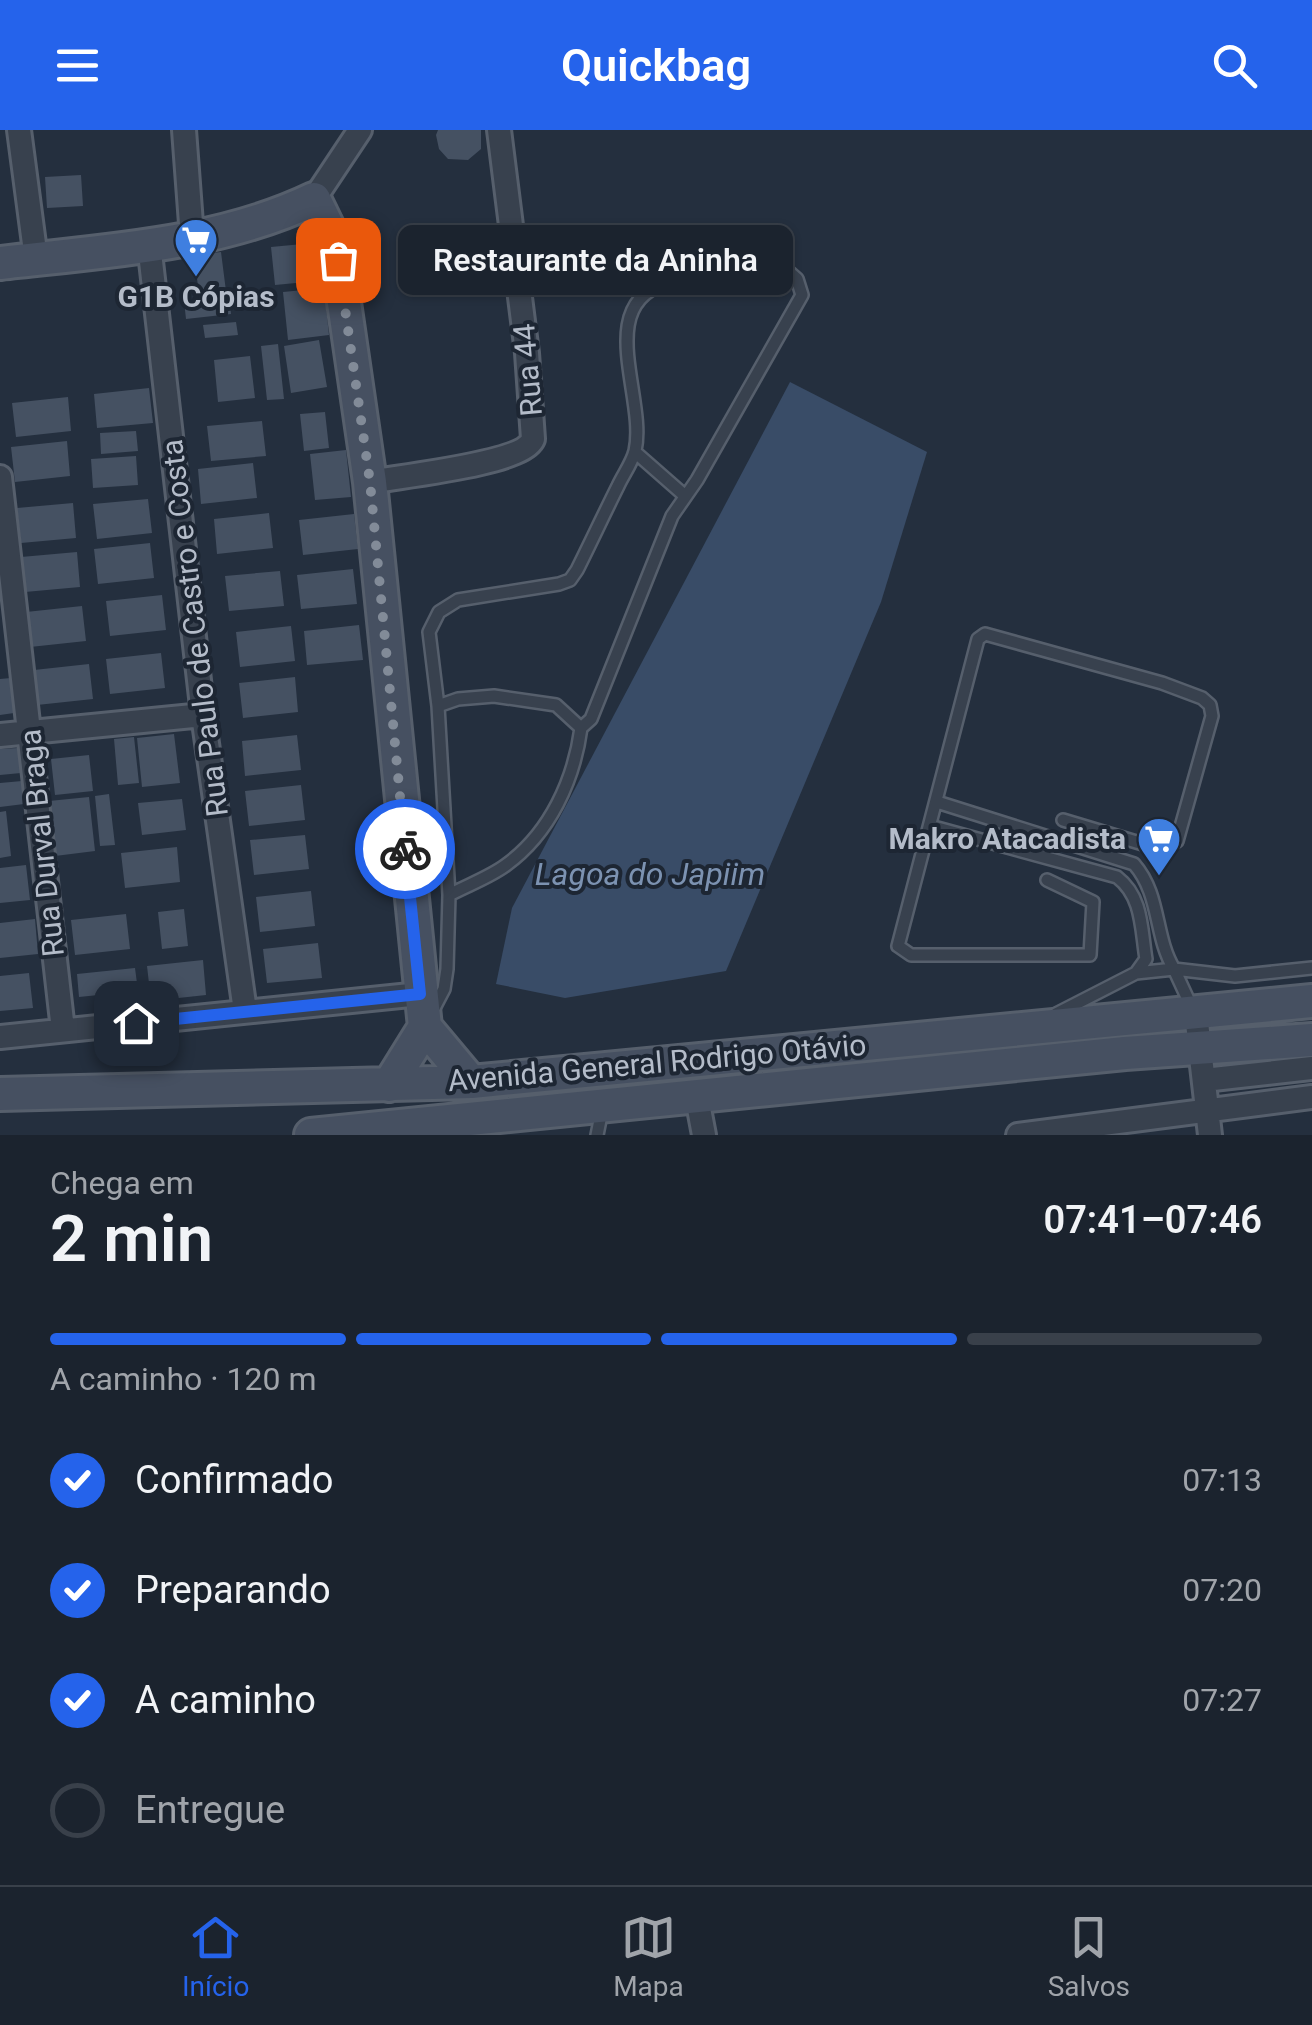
<!DOCTYPE html>
<html lang="pt">
<head>
<meta charset="utf-8">
<style>
  :root { --surface:#1b232e; --page:#282f3a; --text:#f1f3f6; --muted:#a0a4aa; --line:#39404a; --accent:#2563eb }
  body { margin:0; font-family:Roboto,sans-serif; background:var(--page); color:var(--text); height:100vh; display:flex; flex-direction:column; font-size:38px; white-space:nowrap }
  * { box-sizing:border-box; margin:0 }
  p { font-size:32px; color:var(--muted) }
  .icon { flex:none; width:55px; height:55px; fill:none; stroke:currentColor; stroke-width:2; stroke-linecap:round; stroke-linejoin:round }
  .map { position:relative; height:1005px; overflow:hidden }
  .drawer { display:flex; flex-direction:column; background:var(--surface); flex:1 }
  .drawer>* { flex:none }
  .pin { position:absolute; display:grid; place-items:center; width:85px; height:85px; color:#fff; margin:-42px; border-radius:20px; box-shadow:0 5px 15px #0006 }
  .courier { position:absolute; display:grid; place-items:center; width:100px; height:100px; margin:-50px; border:8px solid #2563eb; border-radius:50%; background:#fff; color:#222; box-shadow:0 2px 12px #0007 }
  .bubble { position:absolute; height:70px; border-radius:15px; background:var(--surface); box-shadow:0 2px 8px #0004,0 0 0 2px var(--line); font-size:32px; font-weight:600; line-height:70px; text-align:center }
  .summary em { font-style:normal; font-weight:600 }
  .summary div { display:flex; flex-direction:column-reverse }
  .summary { display:flex; align-items:center; justify-content:space-between; height:170px; padding:0 50px }
  h1 { font-size:65px; font-weight:600; line-height:75px }
  .bar { display:grid; grid-template-columns:repeat(4,1fr); gap:15px 10px; align-content:center; height:120px; padding:0 50px }
  .bar i { height:12px; border-radius:8px; background:var(--line) }
  .bar .active { background:var(--accent) }
  .bar p { grid-column:span 4 }
  ol { padding:0 50px; list-style:none }
  li { display:flex; align-items:center; gap:30px; height:110px }
  li p { margin-inline-start:auto }
  li .icon { padding:10px; border-radius:50%; background:var(--accent); color:#fff; stroke-width:4 }
  li:last-child { color:var(--muted) }
  li i { width:55px; height:55px; border:5px solid var(--line); border-radius:50% }
  header { display:flex; justify-content:space-between; align-items:center; height:130px; padding:0 50px; background:var(--accent); color:#fff; font-size:45px; font-weight:600 }
  .tab-bar { display:flex; justify-content:space-around; align-items:center; height:140px; border-top:2px solid var(--line); background:var(--surface); font-size:28px; color:var(--muted) }
  .tab-bar a { display:grid; justify-items:center; gap:5px }
  .tab-bar .active { color:var(--accent) }
  .map>svg:first-child { display:block }
</style>
</head>
<body>
<header><svg class="icon" aria-label="menu" viewBox="0 0 24 24"><path d="M4 6h16M4 12h16M4 18h16"/></svg>Quickbag<svg class="icon" aria-label="search" viewBox="0 0 24 24"><circle cx="10" cy="10" r="6"/><path d="M15 15l6 6"/></svg></header>
<div class="map">
<svg width="1312" height="1005" viewBox="0 0 1312 1005">
  <rect width="100%" height="100%" fill="#242f3e"/>
  <path fill="#394c67" d="M 790,252 L 927,322 L 881,472 L 726,841 L 565,868 L 496,854 L 512,778 Z"/>
  <path fill="#455162" d="M 438,0 L 481,0 L 481,19 L 468,30 L 448,29 L 439,19 L 436,5 Z
    M 81,45 L 83,76 L 47,78 L 45,47 Z
    M 313,113 L 317,151 L 275,155 L 271,117 Z
    M 221,122 L 226,161 L 199,164 L 194,125 Z
    M 324,158 L 329,205 L 288,210 L 283,162 Z
    M 229,166 L 231,184 L 186,189 L 184,171 Z
    M 236,192 L 238,205 L 205,208 L 203,195 Z
    M 319,210 L 327,257 L 291,263 L 284,216 Z
    M 278,214 L 284,269 L 267,270 L 261,216 Z
    M 250,226 L 255,268 L 218,272 L 214,230 Z
    M 149,258 L 153,293 L 97,298 L 94,264 Z
    M 68,267 L 71,301 L 16,307 L 12,273 Z
    M 325,282 L 329,318 L 304,321 L 300,284 Z
    M 262,291 L 266,326 L 211,331 L 207,296 Z
    M 136,301 L 138,321 L 101,324 L 100,303 Z
    M 67,311 L 70,346 L 15,352 L 11,317 Z
    M 346,320 L 351,367 L 315,370 L 310,324 Z
    M 136,326 L 138,355 L 93,358 L 91,329 Z
    M 253,333 L 257,368 L 201,374 L 198,339 Z
    M 148,369 L 152,403 L 97,409 L 93,374 Z
    M 73,373 L 76,408 L 21,413 L 17,378 Z
    M 269,383 L 273,418 L 217,424 L 214,389 Z
    M 354,384 L 358,419 L 303,425 L 299,390 Z
    M 150,413 L 154,448 L 98,454 L 94,419 Z
    M 77,422 L 80,457 L 25,462 L 21,427 Z
    M 353,439 L 357,474 L 301,479 L 297,445 Z
    M 280,441 L 284,476 L 229,481 L 225,446 Z
    M 162,465 L 166,500 L 110,506 L 106,471 Z
    M 82,476 L 86,511 L 30,517 L 26,482 Z
    M 359,495 L 363,530 L 307,535 L 304,501 Z
    M 291,496 L 295,531 L 240,537 L 236,502 Z
    M 161,523 L 165,558 L 110,564 L 106,529 Z
    M 89,534 L 93,569 L 37,575 L 34,540 Z
    M 295,547 L 298,582 L 243,588 L 239,553 Z
    M 11,548 L 14,583 L 0,585 L 0,549 Z
    M 174,604 L 180,653 L 142,657 L 137,608 Z
    M 297,605 L 301,640 L 245,646 L 242,611 Z
    M 134,607 L 139,653 L 118,655 L 114,609 Z
    M 18,618 L 21,643 L 0,645 L 0,619 Z
    M 89,625 L 93,661 L 55,665 L 51,629 Z
    M 22,651 L 24,674 L 0,677 L 0,653 Z
    M 301,655 L 305,690 L 249,696 L 245,661 Z
    M 109,664 L 115,715 L 100,716 L 95,666 Z
    M 89,667 L 95,721 L 55,726 L 49,671 Z
    M 182,669 L 186,700 L 142,705 L 138,673 Z
    M 6,681 L 11,726 L 0,728 L 0,682 Z
    M 305,705 L 309,739 L 254,745 L 250,710 Z
    M 177,717 L 180,752 L 125,758 L 121,723 Z
    M 26,735 L 30,770 L 0,773 L 0,738 Z
    M 311,761 L 315,796 L 260,802 L 256,767 Z
    M 184,779 L 188,816 L 162,819 L 158,782 Z
    M 126,784 L 130,819 L 75,825 L 71,790 Z
    M 35,789 L 38,824 L 0,828 L 0,793 Z
    M 318,813 L 322,848 L 267,853 L 263,819 Z
    M 203,830 L 206,865 L 151,871 L 147,836 Z
    M 135,838 L 138,861 L 79,867 L 77,844 Z
    M 29,843 L 33,878 L 0,881 L 0,846 Z"/>
  <g fill="none" stroke-linecap="round" stroke-linejoin="round">
    <defs>
      <path id="lane" d="M 635,322 L 684,365
        M 438,576 L 458,569 L 494,566 L 556,575 L 581,598
        M 937,672 L 1134,734 C 1161,765 1154,806 1174,839 L 1136,843
        M 930,696 L 1117,747 C 1143,767 1141,799 1146,829 L 1136,843 L 1056,884
        M 1047,750 L 1093,772 L 1090,825 L 911,825 L 898,816 L 978,509 L 985,504 L 1162,553 L 1202,568 L 1210,575 L 1212,586 L 1177,711 L 1163,720 L 1063,690
        M 1192,878 L 1174,839 L 1235,846 L 1312,838
        M 433,880 L 444,859 L 447,839 L 449,765 L 438,576 L 429,502 L 439,482 L 458,470 L 559,454 L 570,450 L 577,440 C 591,412 604,384 618,356 C 623,345 632,333 635,321 C 647,269 594,177 664,154 L 789,142 L 797,149 L 802,165 L 697,350 L 672,386 L 591,589 L 581,598 C 574,650 550,703 506,735 C 490,747 468,755 449,765
        M 597,1005 L 602,980"/>
      <path id="street" d="M 19,0 L 36,129
        M 184,0 L 192,107
        M 314,69 L 360,0
        M 149,114 L 203,585 L 245,881
        M 0,347 L 63,900
        M 370,352 C 401,346 523,334 533,309 L 527,223 L 499,0
        M 0,605 L 203,585
        M 1196,884 L 1210,1005
        M 0,907 L 420,864
        M 1204,950 L 1312,938
        M 697,968 L 704,1005
        M 1018,1005 L 1312,967"/>
      <path id="secondary" d="M 0,133 C 105,121 218,115 314,69 L 333,108 L 338,131 L 370,352 L 425,897 L 471,952
        M 389,955 L 425,897
        M 0,964 L 471,952 L 1312,871
        M 311,1005 L 1125,923 L 1312,910"/>
    </defs>
    <use href="#lane" stroke="#565f6c" stroke-width="16"/>
    <use href="#street" stroke="#565f6c" stroke-width="28"/>
    <use href="#secondary" stroke="#565f6c" stroke-width="38"/>
    <use href="#lane" stroke="#38414e" stroke-width="11"/>
    <use href="#street" stroke="#38414e" stroke-width="22"/>
    <use href="#secondary" stroke="#465061" stroke-width="32"/>
  </g>
  <g fill="none" stroke-linecap="round" stroke-linejoin="round">
    <path stroke="#828b98" stroke-width="10" stroke-dasharray="0 18" d="M 338,130 L 370,352 L 405,719"/>
    <path stroke="#2563eb" stroke-width="12" d="M 136,893 L 420,864 L 405,719"/>
  </g>
  <defs>
    <symbol id="supermarket-pin" viewBox="-11 -11 22 30"><path d="M0 17L-7.5 6A9.5 9.5 0 1 1 7.5 6Z" fill="#3f7fe0" stroke="#1d2633"/><path d="M-6-5.5h2.5l.6 2H6L4.5 2H-2.5L-4.4-4H-6ZM-1.5 3.2a1.3 1.3 0 1 0 .1 0ZM3 3.2a1.3 1.3 0 1 0 .1 0Z" fill="#fff"/></symbol>
  </defs>
  <g fill-rule="evenodd">
    <use href="#supermarket-pin" x="171" y="85" width="50" height="68"/>
    <use href="#supermarket-pin" x="1134" y="684" width="50" height="68"/>
  </g>
  <g text-anchor="middle" stroke-width="8" stroke-linejoin="round" paint-order="stroke">
    <g font-size="30" font-weight="bold" fill="#b4bcc9" stroke="#1d2633">
      <text x="196" y="177">G1B Cópias</text>
      <text x="1126" y="719" text-anchor="end">Makro Atacadista</text>
    </g>
    <g font-size="30" fill="#b4bcc9" stroke="#1d2633">
      <text transform="translate(528 240) rotate(-95)" y="10">Rua 44</text>
      <text transform="translate(195 498) rotate(-97)" y="10">Rua Paulo de Castro e Costa</text>
      <text transform="translate(42 713) rotate(-96)" y="10">Rua Durval Braga</text>
      <text transform="translate(657 933) rotate(-5)" y="10">Avenida General Rodrigo Otávio</text>
    </g>
    <g font-size="32" font-style="italic" fill="#7c92b1" stroke="#1d2633">
      <text x="650" y="755">Lagoa do Japiim</text>
    </g>
  </g>
</svg>
<div class="pin" style="left:338px;top:130px;background:#ea580c"><svg class="icon" aria-label="bag" viewBox="0 0 24 24"><path d="M5 8h14l-1 12H6zM9 8a3 3 0 0 1 6 0"/></svg></div>
<div class="pin" style="left:136px;top:893px;background:#1f2937"><svg class="icon" aria-label="home" viewBox="0 0 24 24"><path d="M3 11l9-7 9 7M6 9v11h12V9"/></svg></div>
<div class="courier" style="left:405px;top:719px"><svg class="icon" aria-label="bike" viewBox="0 0 24 24"><circle cx="6" cy="16" r="4"/><circle cx="18" cy="16" r="4"/><path d="M6 16l4-8h5l3 8M10 8l3 8H6M13 5h3"/></svg></div>
<div class="bubble" style="left:398px;top:95px;width:395px">Restaurante da Aninha</div>
</div>
<section class="drawer">
<div class="summary"><div><h1>2 min</h1><p>Chega em</p></div><em>07:41–07:46</em></div>
<div class="bar"><i class="active"></i><i class="active"></i><i class="active"></i><i></i><p>A caminho · 120 m</p></div>
<ol>
<li><svg class="icon" aria-label="check" viewBox="0 0 24 24"><path d="M5 12l5 5 9-10"/></svg>Confirmado<p>07:13</p></li>
<li><svg class="icon" aria-label="check" viewBox="0 0 24 24"><path d="M5 12l5 5 9-10"/></svg>Preparando<p>07:20</p></li>
<li><svg class="icon" aria-label="check" viewBox="0 0 24 24"><path d="M5 12l5 5 9-10"/></svg>A caminho<p>07:27</p></li>
<li><i></i>Entregue</li>
</ol>
</section>
<nav class="tab-bar">
<a class="active"><svg class="icon" aria-label="home" viewBox="0 0 24 24"><path d="M3 11l9-7 9 7M6 9v11h12V9"/></svg>Início</a>
<a><svg class="icon" aria-label="map" viewBox="0 0 24 24"><path d="M3 6l6-2 6 2 6-2v14l-6 2-6-2-6 2zM9 4v14M15 6v14"/></svg>Mapa</a>
<a><svg class="icon" aria-label="saved" viewBox="0 0 24 24"><path d="M7 4h10v16l-5-4-5 4z"/></svg>Salvos</a>
</nav>
</body>
</html>
